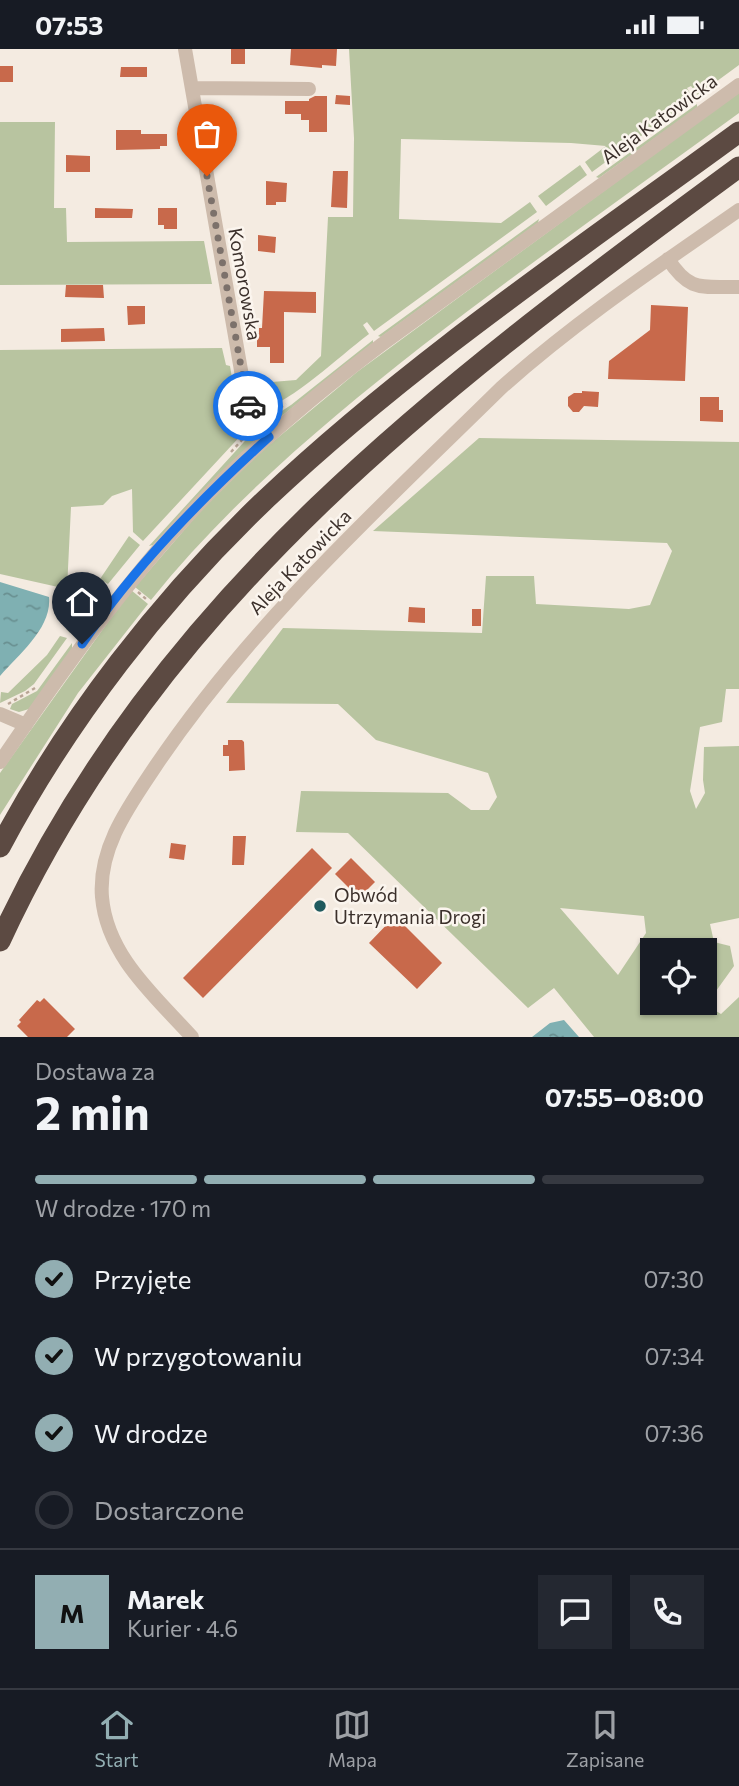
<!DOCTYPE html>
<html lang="pl">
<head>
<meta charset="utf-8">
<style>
  :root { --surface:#171b24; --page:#242831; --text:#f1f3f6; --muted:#9ea1a6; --line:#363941; --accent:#92aeb2 }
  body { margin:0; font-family:Commissioner,sans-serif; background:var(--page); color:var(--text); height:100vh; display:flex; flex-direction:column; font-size:26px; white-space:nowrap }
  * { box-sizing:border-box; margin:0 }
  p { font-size:23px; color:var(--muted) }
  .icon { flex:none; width:38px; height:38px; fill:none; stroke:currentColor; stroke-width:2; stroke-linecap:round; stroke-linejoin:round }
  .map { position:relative; height:988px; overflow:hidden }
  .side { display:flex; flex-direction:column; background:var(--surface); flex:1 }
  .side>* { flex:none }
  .controls { position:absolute; left:640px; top:889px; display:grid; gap:14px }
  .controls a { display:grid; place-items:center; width:77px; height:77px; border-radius:0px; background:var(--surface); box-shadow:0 2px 5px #0004; font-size:35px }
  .pin { position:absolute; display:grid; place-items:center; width:60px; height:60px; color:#fff; margin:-72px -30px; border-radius:50% 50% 50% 0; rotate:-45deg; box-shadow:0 0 7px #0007 }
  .pin .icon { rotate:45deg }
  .courier { position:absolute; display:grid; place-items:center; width:70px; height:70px; margin:-35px; border:5px solid #1a73e8; border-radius:50%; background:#fff; color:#222; box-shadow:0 2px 9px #0007 }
  .overview em { font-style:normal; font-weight:700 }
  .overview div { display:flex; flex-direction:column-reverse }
  .overview { display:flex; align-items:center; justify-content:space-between; height:119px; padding:0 35px }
  h1 { font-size:46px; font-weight:700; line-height:52px }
  .bar { display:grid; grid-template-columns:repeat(4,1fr); gap:10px 7px; align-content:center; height:84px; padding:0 35px }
  .bar i { height:9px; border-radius:5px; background:var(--line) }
  .bar .on { background:var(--accent) }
  .bar p { grid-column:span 4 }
  .line { display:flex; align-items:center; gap:18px; padding:0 35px; border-top:2px solid var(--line) }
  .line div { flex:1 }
  .round { display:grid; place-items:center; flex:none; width:74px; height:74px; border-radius:0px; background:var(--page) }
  ol { padding:0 35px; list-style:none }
  li { display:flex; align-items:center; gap:21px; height:77px }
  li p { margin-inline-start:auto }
  li .icon { padding:7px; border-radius:50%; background:var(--accent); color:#111; stroke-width:4 }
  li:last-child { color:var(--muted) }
  li i { width:38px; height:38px; border:4px solid var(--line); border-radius:50% }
  .status { display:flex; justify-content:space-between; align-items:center; height:49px; padding:0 35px; background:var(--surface); direction:ltr }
  .status svg { height:19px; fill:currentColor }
  .menu { display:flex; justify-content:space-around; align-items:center; height:98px; border-top:2px solid var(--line); background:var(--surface); font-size:19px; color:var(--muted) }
  .menu a { display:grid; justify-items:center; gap:4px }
  .menu .on { color:var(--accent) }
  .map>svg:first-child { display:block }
</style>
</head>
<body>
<div class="status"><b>07:53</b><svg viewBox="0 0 49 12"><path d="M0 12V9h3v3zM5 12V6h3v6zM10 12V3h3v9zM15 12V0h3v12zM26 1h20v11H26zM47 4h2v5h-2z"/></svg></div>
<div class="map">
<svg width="739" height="988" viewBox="0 0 739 988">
  <defs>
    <pattern id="water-ripples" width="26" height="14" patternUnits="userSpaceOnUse" patternTransform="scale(1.75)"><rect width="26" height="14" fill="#7fb0b2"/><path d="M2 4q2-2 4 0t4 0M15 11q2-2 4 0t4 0" fill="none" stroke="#699091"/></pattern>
  </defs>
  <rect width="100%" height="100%" fill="#f4ebe1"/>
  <path fill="#b8c4a0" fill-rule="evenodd" d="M 349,0 L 739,0 L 739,16 L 698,46 L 691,37 L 687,39 L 693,49 L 592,123 L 585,113 L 606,97 L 571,94 L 401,90 L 399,170 L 501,174 L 530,153 L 537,163 L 374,282 L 367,273 L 363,276 L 369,285 C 336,310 295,350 259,363 L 249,335 L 296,331 L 321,307 L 328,168 L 353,168 L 354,89 Z
    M 739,43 L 739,64 C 633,141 526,217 422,297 C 325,373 229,454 151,551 L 135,538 L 204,458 L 263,401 L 357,323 Z
    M 697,55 L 697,59 L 599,129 L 596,128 Z
    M 0,73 L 55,73 L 54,159 L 66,159 L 67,193 L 204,192 L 212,235 L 0,236 Z
    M 580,116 L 587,126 L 546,157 L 538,147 Z
    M 539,170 L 538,174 L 381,288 L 378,287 Z
    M 373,291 L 373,294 L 278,370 L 268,371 L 291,356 Z
    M 222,299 L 226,316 L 230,317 L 236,353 L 245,376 L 245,382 L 143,492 L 133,483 L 132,440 L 112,447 L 103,456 L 71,458 L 67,540 L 0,525 L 0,301 Z
    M 254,382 L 255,391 L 153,496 L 149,497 Z
    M 479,389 L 739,393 L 739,640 L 726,640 L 722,673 L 700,678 L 690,742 L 696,760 L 705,744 L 703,731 L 704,698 L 739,697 L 739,869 L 710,875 L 714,893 L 730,897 L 734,917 L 706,956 L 721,965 L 739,948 L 739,988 L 594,988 L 554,939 L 528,959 L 348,784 L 296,783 L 301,742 L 448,744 L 471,761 L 489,761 L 497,748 L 488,724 L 376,691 L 338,655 L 226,654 L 283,579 L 482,584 L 486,527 L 534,527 L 536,555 L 629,560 L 650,556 L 672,502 L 667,494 L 373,482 ZM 560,859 L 644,867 L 646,884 L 618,926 ZM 705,901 L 705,954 L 653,954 L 653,901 Z
    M 129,487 L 140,496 L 108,535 L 100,530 Z
    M 96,533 L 104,540 L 70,584 L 66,580 L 69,576 L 69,566 Z
    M 131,541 L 148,555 L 78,644 L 0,766 L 0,724 Z
    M 60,587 L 67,589 L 34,635 L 25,642 L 0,654 L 1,643 L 8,644 L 47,606 Z
    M 72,594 L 72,600 L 29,660 L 19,663 L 10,660 L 12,655 L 37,642 Z"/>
  <path fill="url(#water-ripples)" d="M 0,533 L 49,548 C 52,579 19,605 0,627 Z
    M 564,971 L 579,988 L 532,988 L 550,974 Z"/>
  <path fill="#c8694b" d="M 231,0 L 245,0 L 245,15 L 231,15 Z
    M 291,0 L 337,0 L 336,17 L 322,16 L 322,19 L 290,16 Z
    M 0,17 L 13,17 L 13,33 L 0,33 Z
    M 121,18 L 147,18 L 147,28 L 120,28 Z
    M 336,46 L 350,47 L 350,56 L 335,55 Z
    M 315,47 L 327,47 L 327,83 L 309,83 L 309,71 L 301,71 L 301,65 L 285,65 L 285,52 L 309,52 L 309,50 Z
    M 116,81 L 141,81 L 141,85 L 167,85 L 167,97 L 160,97 L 160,100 L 116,101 Z
    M 66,106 L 90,107 L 90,123 L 66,123 Z
    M 333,122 L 348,122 L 347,159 L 331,158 Z
    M 266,132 L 287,134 L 286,153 L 276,153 L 276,156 L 266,156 Z
    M 95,159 L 133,160 L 132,169 L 95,169 Z
    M 158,159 L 177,159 L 177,180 L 164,180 L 164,176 L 158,176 Z
    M 258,186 L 276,188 L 275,204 L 258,202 Z
    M 66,236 L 103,236 L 104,249 L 65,248 Z
    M 264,242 L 316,243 L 316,264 L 284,263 L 284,314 L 270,314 L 270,298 L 257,298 L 257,284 L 259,284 L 259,279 L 262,279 Z
    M 651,256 L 688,258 L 685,332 L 608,330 L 609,312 L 650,281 Z
    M 127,257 L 145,257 L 145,275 L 128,276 Z
    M 104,279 L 105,292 L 61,293 L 61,280 Z
    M 582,342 L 599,343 L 598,358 L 584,357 L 579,363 L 573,363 L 568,357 L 568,348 L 574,344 L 582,344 Z
    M 700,348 L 719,348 L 719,361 L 723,361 L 723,373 L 700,372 Z
    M 409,558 L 425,559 L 425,574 L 408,573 Z
    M 472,560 L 481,560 L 481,577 L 472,577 Z
    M 228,691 L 242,691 L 244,693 L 245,721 L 229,722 L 229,707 L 223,707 L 223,696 L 228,696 Z
    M 233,787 L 246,787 L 244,816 L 232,816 Z
    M 171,794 L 186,796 L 184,811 L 169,809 Z
    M 312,799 L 332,819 L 203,949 L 183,929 Z
    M 351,809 L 375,833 L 359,849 L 335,825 Z
    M 395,867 L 442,914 L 417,940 L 369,894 Z
    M 44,949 L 75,980 L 67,988 L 28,988 L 17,977 L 21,973 L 19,971 L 37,951 L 40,953 Z"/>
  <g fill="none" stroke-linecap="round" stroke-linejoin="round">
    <path stroke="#b9a596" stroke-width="2.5" stroke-dasharray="3.5 3.5" stroke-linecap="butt" d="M 268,366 L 286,355
      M 231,403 L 250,382
      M 138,543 L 146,550
      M 8,655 L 35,639"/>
    <path stroke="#cdbbac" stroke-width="14" d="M 185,0 L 246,350 L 251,365 L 269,388
      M 192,39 L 309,40
      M 668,210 C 690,244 702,237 739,238
      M 0,665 L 26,676
      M 0,713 C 61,624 123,536 197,457 C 253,398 316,345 381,296 L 739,36
      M 192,988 C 155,947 107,907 102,848 C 98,799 129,757 155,718 C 251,575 379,459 501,339 C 576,272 657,218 739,161"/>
    <path stroke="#5c4a42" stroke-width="21" d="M 0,798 C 68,670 161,550 266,450 C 411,313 579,200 739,83
      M 0,892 C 160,546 441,337 739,118"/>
  </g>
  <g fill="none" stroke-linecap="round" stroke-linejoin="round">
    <path stroke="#7c716b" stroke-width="7" stroke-dasharray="0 12.6" d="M 207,127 L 248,357"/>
    <path stroke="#1a73e8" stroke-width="9" d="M 82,595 C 134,518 201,450 269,388 L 248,357"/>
  </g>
  <circle fill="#1f5a5e" stroke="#fbf5ee" stroke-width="2.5" cx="320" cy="857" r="7"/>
  <g text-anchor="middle" stroke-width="5" stroke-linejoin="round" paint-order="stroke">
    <g font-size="19" fill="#3b302b" stroke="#fbf5ee">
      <text transform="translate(659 70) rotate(-36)" y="7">Aleja Katowicka</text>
      <text transform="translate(245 235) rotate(80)" y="7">Komorowska</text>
      <text transform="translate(300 513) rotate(-46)" y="7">Aleja Katowicka</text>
    </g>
    <g font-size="19" fill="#3b302b" stroke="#fbf5ee" text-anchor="start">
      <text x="334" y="853">Obwód<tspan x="334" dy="22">Utrzymania Drogi</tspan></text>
    </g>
  </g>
</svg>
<div class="controls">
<a><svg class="icon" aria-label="locate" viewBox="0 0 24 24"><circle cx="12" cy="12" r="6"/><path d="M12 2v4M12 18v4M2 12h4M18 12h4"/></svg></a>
</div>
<div class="pin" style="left:207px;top:127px;background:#ea580c"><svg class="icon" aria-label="bag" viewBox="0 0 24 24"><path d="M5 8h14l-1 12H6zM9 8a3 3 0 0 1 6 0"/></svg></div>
<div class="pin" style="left:82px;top:595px;background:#1f2937"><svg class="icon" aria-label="home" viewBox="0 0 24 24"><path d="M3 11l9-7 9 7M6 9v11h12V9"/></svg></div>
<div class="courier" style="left:248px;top:357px"><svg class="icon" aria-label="car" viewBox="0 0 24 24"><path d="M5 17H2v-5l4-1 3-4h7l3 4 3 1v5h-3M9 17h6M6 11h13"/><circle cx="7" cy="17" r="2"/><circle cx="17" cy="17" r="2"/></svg></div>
</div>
<section class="side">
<div class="overview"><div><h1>2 min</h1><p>Dostawa za</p></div><em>07:55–08:00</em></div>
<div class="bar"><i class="on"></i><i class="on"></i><i class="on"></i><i></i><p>W drodze · 170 m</p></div>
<ol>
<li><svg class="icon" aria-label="check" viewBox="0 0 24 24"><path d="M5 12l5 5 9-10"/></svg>Przyjęte<p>07:30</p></li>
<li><svg class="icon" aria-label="check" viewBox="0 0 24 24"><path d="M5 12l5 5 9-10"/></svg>W przygotowaniu<p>07:34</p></li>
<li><svg class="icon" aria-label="check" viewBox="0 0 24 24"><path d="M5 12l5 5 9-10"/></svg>W drodze<p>07:36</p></li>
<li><i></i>Dostarczone</li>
</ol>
<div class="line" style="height:126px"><b class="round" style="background:var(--accent);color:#111">M</b><div><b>Marek</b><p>Kurier · 4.6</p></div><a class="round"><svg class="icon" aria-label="chat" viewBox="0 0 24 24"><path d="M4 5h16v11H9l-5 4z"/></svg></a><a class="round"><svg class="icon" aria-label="phone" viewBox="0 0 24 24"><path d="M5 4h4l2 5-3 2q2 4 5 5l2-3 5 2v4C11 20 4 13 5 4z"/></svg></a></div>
</section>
<nav class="menu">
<a class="on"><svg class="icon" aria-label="home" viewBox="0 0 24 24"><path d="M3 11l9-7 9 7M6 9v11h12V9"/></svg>Start</a>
<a><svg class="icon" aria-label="map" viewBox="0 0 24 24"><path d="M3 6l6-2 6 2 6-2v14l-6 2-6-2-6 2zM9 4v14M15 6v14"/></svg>Mapa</a>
<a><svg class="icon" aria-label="saved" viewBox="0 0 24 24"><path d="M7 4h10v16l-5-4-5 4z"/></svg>Zapisane</a>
</nav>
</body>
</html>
